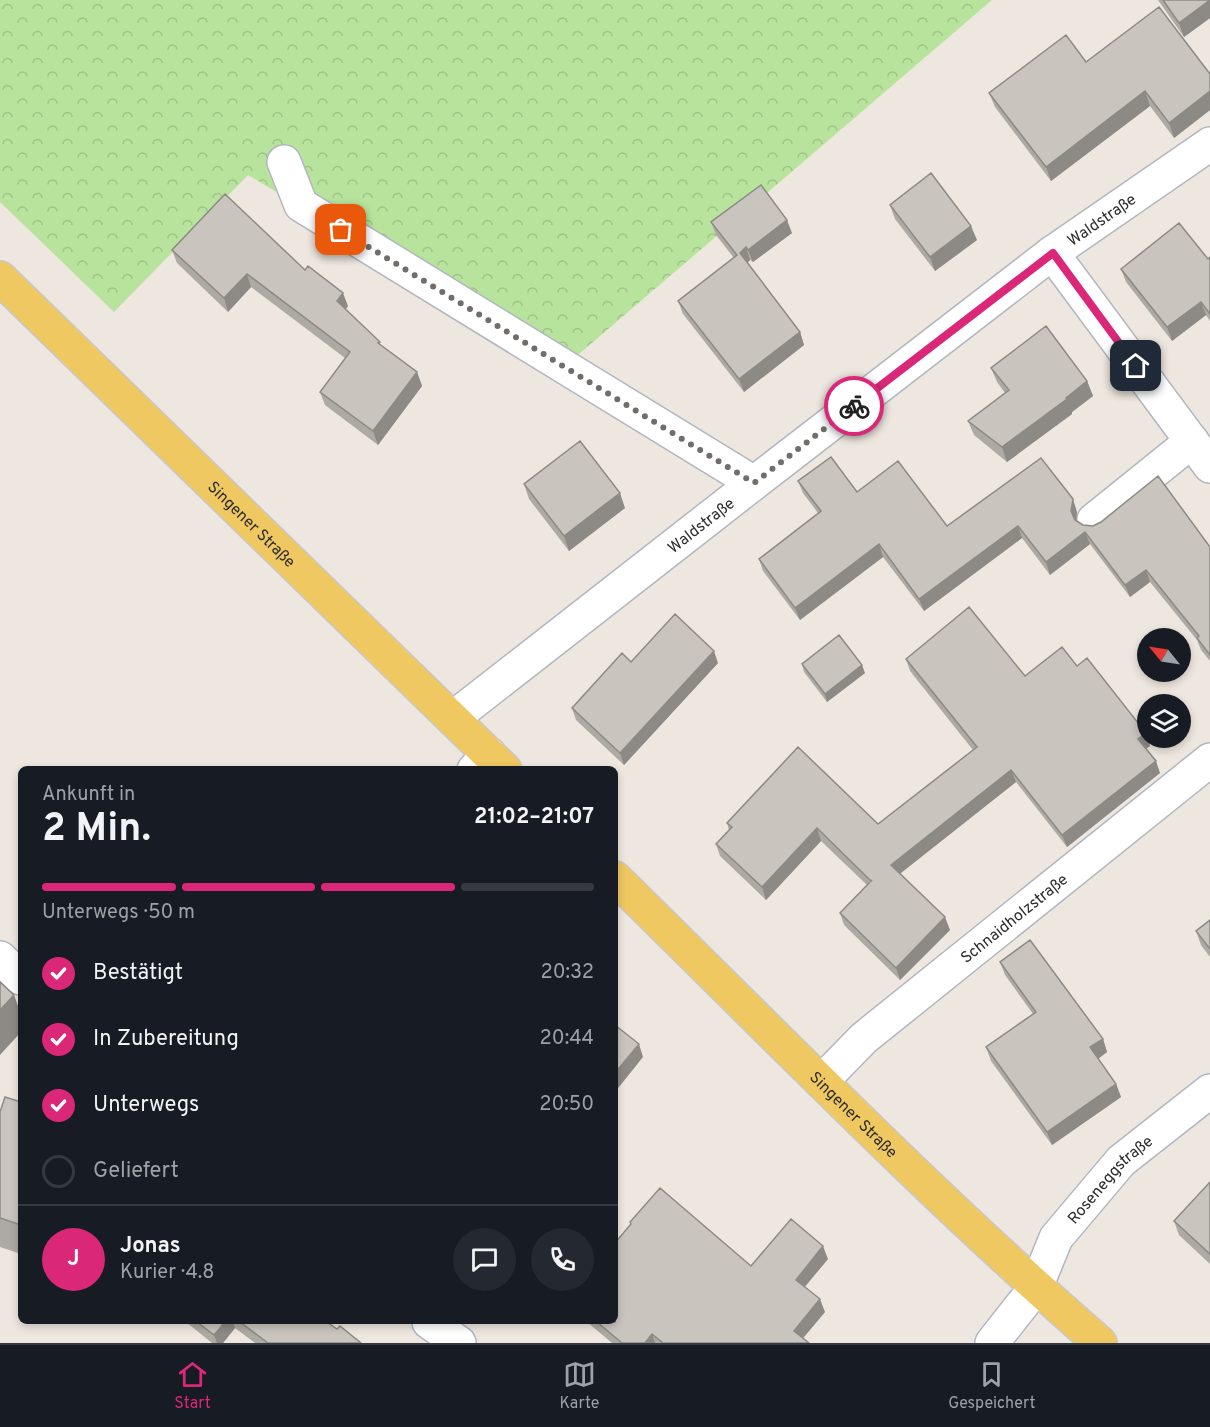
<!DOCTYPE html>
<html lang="de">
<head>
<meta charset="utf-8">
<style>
  :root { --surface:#171b24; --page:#242831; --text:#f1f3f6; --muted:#9ea1a6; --line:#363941; --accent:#db2777 }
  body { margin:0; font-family:Overpass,sans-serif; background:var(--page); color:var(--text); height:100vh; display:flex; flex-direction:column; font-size:22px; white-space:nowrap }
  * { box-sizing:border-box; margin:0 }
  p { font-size:20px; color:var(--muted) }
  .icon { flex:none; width:33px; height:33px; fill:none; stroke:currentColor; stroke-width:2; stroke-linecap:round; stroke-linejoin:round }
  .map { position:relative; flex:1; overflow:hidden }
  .details { position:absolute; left:18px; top:766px; width:600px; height:558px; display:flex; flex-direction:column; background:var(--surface); border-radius:9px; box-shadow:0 3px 9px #0003 }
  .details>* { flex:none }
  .needle { width:39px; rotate:300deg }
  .tools { position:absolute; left:1137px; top:628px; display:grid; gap:12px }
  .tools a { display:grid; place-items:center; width:54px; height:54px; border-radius:50%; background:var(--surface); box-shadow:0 3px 9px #0003; font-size:30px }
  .pin { position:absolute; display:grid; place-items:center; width:51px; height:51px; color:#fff; margin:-26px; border-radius:12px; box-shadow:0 3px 9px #0006 }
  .courier { position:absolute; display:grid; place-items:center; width:60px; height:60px; margin:-30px; border:4px solid #db2777; border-radius:50%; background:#fff; color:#222; box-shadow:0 2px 8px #0007 }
  .head em { font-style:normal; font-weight:700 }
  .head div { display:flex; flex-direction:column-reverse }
  .head { display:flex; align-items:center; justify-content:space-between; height:102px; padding:0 24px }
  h1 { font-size:39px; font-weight:700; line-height:45px }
  .bar { display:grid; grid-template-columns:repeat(4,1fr); gap:9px 6px; align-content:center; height:72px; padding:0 24px }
  .bar i { height:8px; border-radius:4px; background:var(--line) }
  .bar .on { background:var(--accent) }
  .bar p { grid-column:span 4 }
  .line { display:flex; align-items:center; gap:15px; padding:0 24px; border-top:2px solid var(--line) }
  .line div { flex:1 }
  .round { display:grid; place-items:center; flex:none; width:63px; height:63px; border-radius:32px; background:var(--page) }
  ol { padding:0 24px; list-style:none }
  li { display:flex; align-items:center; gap:18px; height:66px }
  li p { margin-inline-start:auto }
  li .icon { padding:6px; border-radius:50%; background:var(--accent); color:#fff; stroke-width:4 }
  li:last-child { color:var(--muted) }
  li i { width:33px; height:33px; border:3px solid var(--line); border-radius:50% }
  .tab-bar { display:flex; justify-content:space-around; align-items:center; height:84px; border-top:2px solid var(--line); background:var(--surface); font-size:16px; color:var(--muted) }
  .tab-bar a { display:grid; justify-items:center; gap:3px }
  .tab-bar .on { color:var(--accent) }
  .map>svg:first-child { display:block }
</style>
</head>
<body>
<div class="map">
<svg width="1210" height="1343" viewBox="0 0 1210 1343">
  <defs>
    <pattern id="forest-crowns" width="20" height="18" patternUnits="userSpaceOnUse" patternTransform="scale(1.5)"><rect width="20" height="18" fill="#b8e39c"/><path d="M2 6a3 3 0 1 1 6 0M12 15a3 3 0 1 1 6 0" fill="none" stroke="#9ec387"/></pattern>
  </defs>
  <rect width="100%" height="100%" fill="#eee7df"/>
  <path fill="url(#forest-crowns)" d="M 0,0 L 992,0 L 565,366 L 248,175 L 114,312 L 0,202 Z"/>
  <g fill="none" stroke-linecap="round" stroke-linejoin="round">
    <defs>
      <g id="minor">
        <path d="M 284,162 L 301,205 L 754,483"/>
        <path d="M 1052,253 L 1210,466"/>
        <path d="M 1094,520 L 1192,441"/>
        <path id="s1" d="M 453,718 L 754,483 L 1052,253 L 1210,144"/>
        <path d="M 474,770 L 489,754"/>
        <path d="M 0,958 L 21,978"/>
        <path id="s2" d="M 822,1081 L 864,1038 L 1210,760"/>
        <path d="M 429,1322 L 459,1343"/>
        <path id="s3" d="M 992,1343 L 1036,1287 L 1056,1238 L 1121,1161 L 1210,1091"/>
      </g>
      <g id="major">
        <path id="s4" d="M 0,278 L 505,770"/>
        <path id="s5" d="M 615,878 C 775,1035 931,1196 1100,1343"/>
      </g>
    </defs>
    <use href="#minor" stroke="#b2b6bf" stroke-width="36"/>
    <use href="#major" stroke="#c8c8c8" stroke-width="36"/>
    <use href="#minor" stroke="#fff" stroke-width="33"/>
    <use href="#major" stroke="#efc862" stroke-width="33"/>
  </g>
  <path fill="#ada9a3" d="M 1158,0 L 1210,0 L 1210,18 L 1184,37 Z
    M 1086,62 L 1210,74 L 1210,110 L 1174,138 L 1150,106 L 1051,181 L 995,107 L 989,93 Z
    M 890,205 L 977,240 L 935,271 L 895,219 Z
    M 711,222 L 792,233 L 753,262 L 750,260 L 747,263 L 800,332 L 804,345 L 744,392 L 683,314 L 678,301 L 734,258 L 716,235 Z
    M 172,250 L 305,270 L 348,306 L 346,309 L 381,345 L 417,372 L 422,386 L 378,445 L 325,405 L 320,392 L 345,358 L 251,287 L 228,312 L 177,263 Z
    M 1210,257 L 1210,321 L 1206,315 L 1172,341 L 1126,282 L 1121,269 L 1208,259 Z
    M 991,368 L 1087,381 L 1093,396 L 1072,412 L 1072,414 L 1007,462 L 974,435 L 968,421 L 1005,393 L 997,382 Z
    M 798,481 L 857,492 L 947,526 L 1077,512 L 1076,520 L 1083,525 L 1210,547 L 1210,661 L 1201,650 L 1197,640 L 1150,582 L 1130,597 L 1090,544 L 1050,575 L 1022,538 L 924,611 L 883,557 L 800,620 L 763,571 L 759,559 L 818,513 L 803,493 Z
    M 524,484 L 625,508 L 569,551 L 529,499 Z
    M 906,659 L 1025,676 L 1077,666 L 1146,733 L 1150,746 L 1146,749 L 1160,773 L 1067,847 L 1016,782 L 900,873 L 950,930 L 900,980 L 844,925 L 840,913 L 867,885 L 821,841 L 766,900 L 720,856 L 716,844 L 729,830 L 727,823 L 878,824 L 973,750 L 910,671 Z
    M 718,663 L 624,765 L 576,720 L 572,708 Z
    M 802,664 L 865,673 L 827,702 L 804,672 Z
    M 1210,920 L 1210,957 L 1201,945 L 1196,931 Z
    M 1000,962 L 1103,1039 L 1107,1052 L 1098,1059 L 1116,1084 L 1121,1097 L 1052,1145 L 991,1061 L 986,1047 L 1033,1014 L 1005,975 Z
    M 21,1102 L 21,1254 L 0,1247 L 0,1112 Z
    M 1210,1182 L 1210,1264 L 1179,1235 L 1174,1221 Z
    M 630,1222 L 751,1266 L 828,1259 L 805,1287 L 825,1312 L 803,1338 L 809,1343 L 612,1343 L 587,1322 L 615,1322 L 630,1224 Z
    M 186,1322 L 327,1322 L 337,1329 L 361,1343 L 255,1343 L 235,1328 L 223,1343 L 212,1343 Z"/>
  <path fill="#8d8985" d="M 1210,0 L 1210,18 L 1184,37 L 1179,23 Z
    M 1145,91 L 1150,106 L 1051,181 L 1046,167 Z
    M 1210,91 L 1210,110 L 1174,138 L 1169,123 Z
    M 787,220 L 792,233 L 753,262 L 748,250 Z
    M 971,226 L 977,240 L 935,271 L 930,257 Z
    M 746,247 L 750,260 L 745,266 L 740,253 Z
    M 247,274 L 251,287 L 228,312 L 224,298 Z
    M 343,293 L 348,306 L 342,314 L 337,301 Z
    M 1201,302 L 1206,315 L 1172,341 L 1167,327 Z
    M 800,332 L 804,345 L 744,392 L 739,379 Z
    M 417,372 L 422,386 L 378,445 L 373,431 Z
    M 1087,381 L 1093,396 L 1072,412 L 1072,414 L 1007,462 L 1002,447 Z
    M 620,493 L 625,508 L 569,551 L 564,536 Z
    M 1073,499 L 1077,512 L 1076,523 L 1071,511 Z
    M 1018,526 L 1022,538 L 924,611 L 919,599 Z
    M 1085,532 L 1090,544 L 1050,575 L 1046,562 Z
    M 879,544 L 883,557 L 800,620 L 795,608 Z
    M 1146,570 L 1150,582 L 1130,597 L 1125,585 Z
    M 714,651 L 718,663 L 624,765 L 620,753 Z
    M 862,665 L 865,673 L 827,702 L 825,694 Z
    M 1146,733 L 1150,746 L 1143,751 L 1138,739 Z
    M 1156,761 L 1160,773 L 1067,847 L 1062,835 Z
    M 1011,770 L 1016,782 L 896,877 L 891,865 Z
    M 817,828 L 821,841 L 766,900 L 762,887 Z
    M 945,917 L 950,930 L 900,980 L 896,968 Z
    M 14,995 L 21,1014 L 21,1032 L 0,1055 L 0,1010 Z
    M 1103,1039 L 1107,1052 L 1095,1061 L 1090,1047 Z
    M 639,1044 L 643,1057 L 615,1092 L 615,1073 Z
    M 1116,1084 L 1121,1097 L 1052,1145 L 1047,1132 Z
    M 823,1246 L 828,1259 L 800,1292 L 796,1280 Z
    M 820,1299 L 825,1312 L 799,1343 L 794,1331 Z
    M 225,1322 L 233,1322 L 235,1328 L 223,1343 L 217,1343 L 214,1335 Z
    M 652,1334 L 655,1343 L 645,1343 Z"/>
  <path fill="#c9c4be" stroke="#8d8985" stroke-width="1.5" d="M 1163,0 L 1210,0 L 1179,23 Z
    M 1159,7 L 1210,74 L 1210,91 L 1169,123 L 1145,91 L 1046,167 L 989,93 L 1066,35 L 1086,62 Z
    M 931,173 L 971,226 L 930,257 L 890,205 Z
    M 761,185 L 787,220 L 748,250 L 746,247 L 740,253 L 800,332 L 739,379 L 678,301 L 737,255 L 711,222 Z
    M 225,194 L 305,270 L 308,266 L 343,293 L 337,301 L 380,342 L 378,343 L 417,372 L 373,431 L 320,392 L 350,352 L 247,274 L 224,298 L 172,250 Z
    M 1179,223 L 1208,259 L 1210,257 L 1210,314 L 1201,302 L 1167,327 L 1121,269 Z
    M 1046,326 L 1087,381 L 1066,398 L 1067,399 L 1002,447 L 968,421 L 1009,390 L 991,368 Z
    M 580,441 L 620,493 L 564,536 L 524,484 Z
    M 831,457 L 857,492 L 898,461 L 947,526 L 1041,458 L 1073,499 L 1071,511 L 1075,520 L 1083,525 L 1093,526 L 1101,522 L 1158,476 L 1210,547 L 1210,655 L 1197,638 L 1199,636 L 1146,570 L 1125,585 L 1085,532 L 1046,562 L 1018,526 L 919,599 L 879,544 L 795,608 L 759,559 L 821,511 L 798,481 Z
    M 969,607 L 1025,676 L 1062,647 L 1077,666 L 1087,658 L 1146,733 L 1138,739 L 1156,761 L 1062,835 L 1011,770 L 891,865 L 945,917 L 896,968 L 840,913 L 872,880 L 871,881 L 817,828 L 762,887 L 716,844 L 732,827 L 727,823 L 798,747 L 878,824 L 977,747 L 906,659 Z
    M 675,614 L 714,651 L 620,753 L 572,708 L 622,653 L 631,662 Z
    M 839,635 L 862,665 L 825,694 L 802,664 Z
    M 1210,920 L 1210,949 L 1196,931 Z
    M 1030,940 L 1103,1039 L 1090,1047 L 1116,1084 L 1047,1132 L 986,1047 L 1036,1012 L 1000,962 Z
    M 0,982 L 14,995 L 0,1010 Z
    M 615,1025 L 639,1044 L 615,1073 Z
    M 5,1097 L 21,1102 L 21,1225 L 0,1218 L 0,1112 Z
    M 1210,1182 L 1210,1254 L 1174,1221 Z
    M 660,1188 L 751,1266 L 791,1219 L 823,1246 L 796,1280 L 820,1299 L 794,1331 L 809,1343 L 663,1343 L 652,1334 L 645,1343 L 622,1343 L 597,1322 L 615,1322 L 615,1243 L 631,1224 L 630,1222 Z
    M 197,1322 L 225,1322 L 214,1335 Z
    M 240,1322 L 327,1322 L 337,1329 L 340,1326 L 361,1343 L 268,1343 Z"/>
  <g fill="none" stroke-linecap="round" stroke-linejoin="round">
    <path stroke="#706d6b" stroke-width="6" stroke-dasharray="0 10.8" d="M 341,230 L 754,483 L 854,406"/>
    <path stroke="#db2777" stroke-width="8" d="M 854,406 L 1053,253 L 1136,366"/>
  </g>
  <g text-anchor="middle" stroke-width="4.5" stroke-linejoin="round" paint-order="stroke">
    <g font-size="16" fill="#2c2c2c" stroke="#fff">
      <text dy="6" stroke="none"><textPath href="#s1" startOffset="818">Waldstraße</textPath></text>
      <text dy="6" stroke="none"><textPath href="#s4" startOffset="352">Singener Straße</textPath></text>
      <text dy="6" stroke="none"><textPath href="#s1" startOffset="314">Waldstraße</textPath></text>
      <text dy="6" stroke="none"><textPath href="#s2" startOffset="252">Schnaidholzstraße</textPath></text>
      <text dy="6" stroke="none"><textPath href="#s5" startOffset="336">Singener Straße</textPath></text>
      <text dy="6" stroke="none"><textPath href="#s3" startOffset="204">Roseneggstraße</textPath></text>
    </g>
  </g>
</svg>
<div class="tools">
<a><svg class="needle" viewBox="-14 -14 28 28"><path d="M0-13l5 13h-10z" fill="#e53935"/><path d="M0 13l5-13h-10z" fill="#9ea1a6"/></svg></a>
<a><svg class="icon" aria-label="layers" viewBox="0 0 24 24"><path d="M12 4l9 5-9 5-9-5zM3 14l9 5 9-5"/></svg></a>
</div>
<div class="pin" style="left:341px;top:230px;background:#ea580c"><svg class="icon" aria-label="bag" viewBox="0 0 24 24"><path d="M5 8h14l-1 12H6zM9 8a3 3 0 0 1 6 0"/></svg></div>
<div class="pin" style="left:1136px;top:366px;background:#1f2937"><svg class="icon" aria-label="home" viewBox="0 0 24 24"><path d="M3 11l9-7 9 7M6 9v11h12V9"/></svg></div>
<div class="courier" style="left:854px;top:406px"><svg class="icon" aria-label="bike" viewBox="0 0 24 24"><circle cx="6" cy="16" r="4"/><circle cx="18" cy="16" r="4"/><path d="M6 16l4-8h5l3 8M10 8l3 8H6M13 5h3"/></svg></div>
<section class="details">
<div class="head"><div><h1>2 Min.</h1><p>Ankunft in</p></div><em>21:02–21:07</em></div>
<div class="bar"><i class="on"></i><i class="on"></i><i class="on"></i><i></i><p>Unterwegs · 50 m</p></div>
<ol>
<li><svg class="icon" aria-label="check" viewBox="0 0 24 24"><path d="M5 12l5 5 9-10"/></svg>Bestätigt<p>20:32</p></li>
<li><svg class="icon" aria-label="check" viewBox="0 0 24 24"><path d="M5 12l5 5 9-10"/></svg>In Zubereitung<p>20:44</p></li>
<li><svg class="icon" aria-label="check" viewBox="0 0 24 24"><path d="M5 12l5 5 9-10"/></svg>Unterwegs<p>20:50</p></li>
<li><i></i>Geliefert</li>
</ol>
<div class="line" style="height:108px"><b class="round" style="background:var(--accent);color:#fff">J</b><div><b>Jonas</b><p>Kurier · 4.8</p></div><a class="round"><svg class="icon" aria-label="chat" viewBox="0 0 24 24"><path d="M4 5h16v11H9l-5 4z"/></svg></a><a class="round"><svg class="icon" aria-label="phone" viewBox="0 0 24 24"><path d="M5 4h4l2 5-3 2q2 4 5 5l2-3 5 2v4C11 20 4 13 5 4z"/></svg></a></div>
</section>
</div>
<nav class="tab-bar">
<a class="on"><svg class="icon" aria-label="home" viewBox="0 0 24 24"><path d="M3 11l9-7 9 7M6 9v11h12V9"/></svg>Start</a>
<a><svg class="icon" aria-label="map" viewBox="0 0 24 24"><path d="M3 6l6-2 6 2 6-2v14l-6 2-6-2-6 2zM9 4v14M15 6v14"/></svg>Karte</a>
<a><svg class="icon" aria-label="saved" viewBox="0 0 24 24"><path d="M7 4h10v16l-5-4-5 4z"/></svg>Gespeichert</a>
</nav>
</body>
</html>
